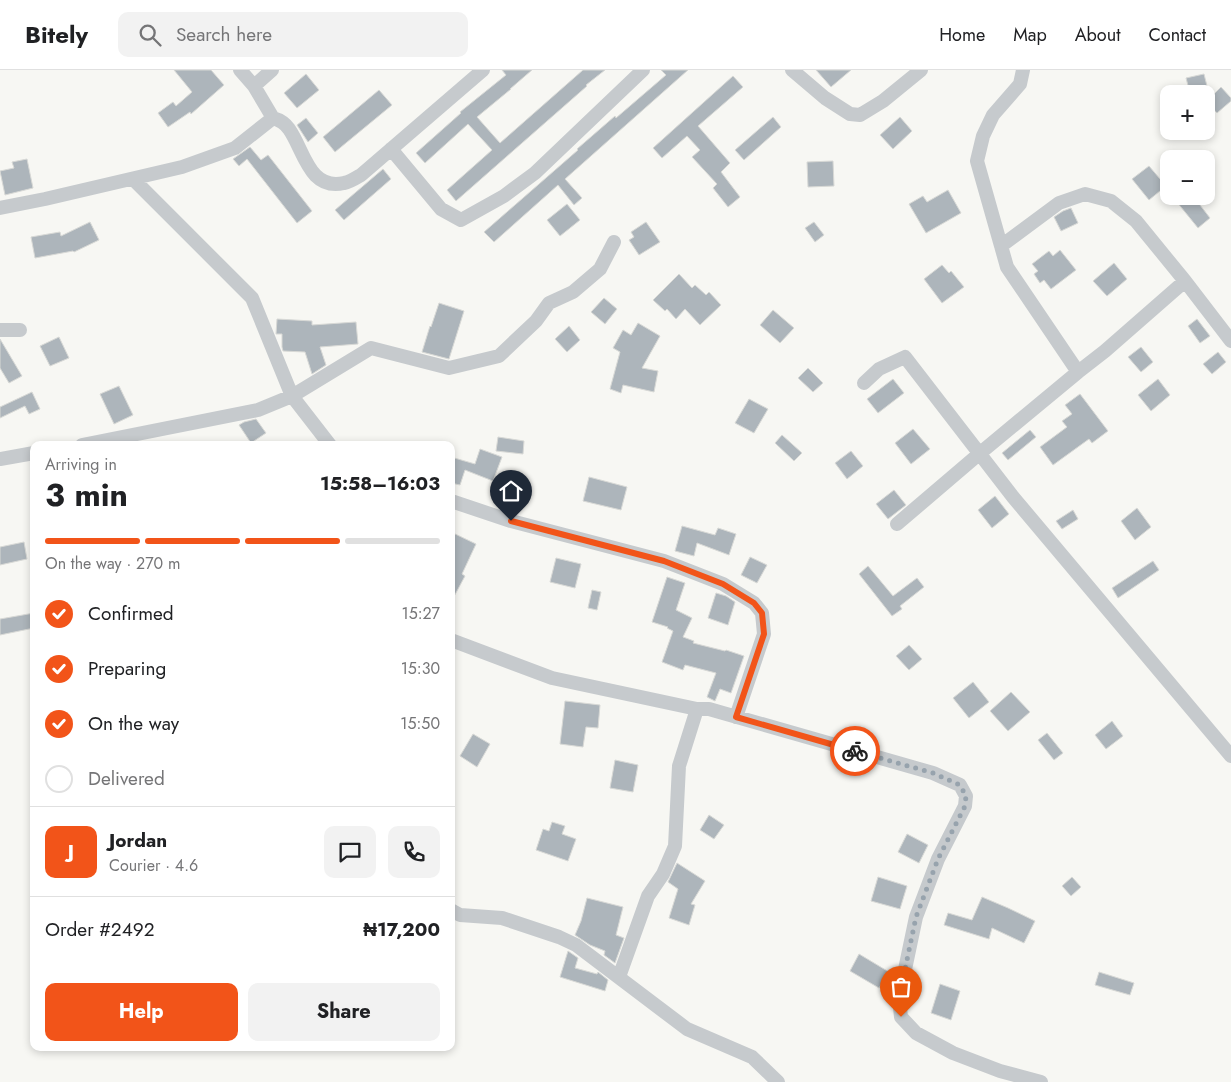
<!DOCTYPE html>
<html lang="en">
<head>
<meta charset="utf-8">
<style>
  :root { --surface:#fff; --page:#f2f2f2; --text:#202124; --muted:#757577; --line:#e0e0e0; --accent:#f25419 }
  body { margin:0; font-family:Jost,sans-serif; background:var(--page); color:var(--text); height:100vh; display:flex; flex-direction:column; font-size:19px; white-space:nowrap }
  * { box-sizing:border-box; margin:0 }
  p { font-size:16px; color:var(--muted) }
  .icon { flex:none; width:28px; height:28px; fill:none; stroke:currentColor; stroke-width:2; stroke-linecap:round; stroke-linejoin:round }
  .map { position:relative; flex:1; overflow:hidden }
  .details { position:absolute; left:30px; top:371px; width:425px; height:610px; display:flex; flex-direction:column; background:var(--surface); border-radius:10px; box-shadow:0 2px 8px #0003 }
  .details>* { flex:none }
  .buttons { position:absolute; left:1160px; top:15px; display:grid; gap:10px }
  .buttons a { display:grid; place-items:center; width:55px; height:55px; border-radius:10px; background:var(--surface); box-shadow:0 2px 8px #0003; font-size:25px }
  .pin { position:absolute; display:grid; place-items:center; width:42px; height:42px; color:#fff; margin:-51px -21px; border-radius:50% 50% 50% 0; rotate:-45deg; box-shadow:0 0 5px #0007 }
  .pin .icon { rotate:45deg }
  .courier { position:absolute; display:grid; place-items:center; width:50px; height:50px; margin:-25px; border:4px solid #f25419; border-radius:50%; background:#fff; color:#222; box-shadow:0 1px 6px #0007 }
  .head em { font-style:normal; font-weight:700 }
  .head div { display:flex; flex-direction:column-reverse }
  .head { display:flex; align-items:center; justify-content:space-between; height:85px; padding:0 15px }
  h1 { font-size:32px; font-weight:700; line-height:38px }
  .bar { display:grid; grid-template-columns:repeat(4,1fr); gap:8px 5px; align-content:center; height:60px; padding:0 15px }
  .bar i { height:6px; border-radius:4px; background:var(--line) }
  .bar .active { background:var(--accent) }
  .bar p { grid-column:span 4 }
  .line { display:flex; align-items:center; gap:12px; padding:0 15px; border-top:1px solid var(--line) }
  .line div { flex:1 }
  .round { display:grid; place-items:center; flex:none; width:52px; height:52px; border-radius:10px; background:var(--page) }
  ol { padding:0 15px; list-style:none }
  li { display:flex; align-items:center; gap:15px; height:55px }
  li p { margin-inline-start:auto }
  li .icon { padding:5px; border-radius:50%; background:var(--accent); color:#fff; stroke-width:4 }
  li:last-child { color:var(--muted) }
  li i { width:28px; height:28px; border:2px solid var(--line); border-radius:50% }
  .cta { display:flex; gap:10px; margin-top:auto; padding:10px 15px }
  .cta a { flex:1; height:58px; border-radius:10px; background:var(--accent); color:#fff; font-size:20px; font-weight:700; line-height:58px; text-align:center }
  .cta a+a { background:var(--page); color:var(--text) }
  header { display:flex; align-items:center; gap:30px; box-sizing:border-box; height:70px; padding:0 25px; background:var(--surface); border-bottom:1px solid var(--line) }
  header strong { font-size:24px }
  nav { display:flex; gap:28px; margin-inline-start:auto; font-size:18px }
  .search { width:350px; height:45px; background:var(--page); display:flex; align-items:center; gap:12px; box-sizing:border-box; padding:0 18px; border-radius:10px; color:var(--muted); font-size:19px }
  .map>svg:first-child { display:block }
</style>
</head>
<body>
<header>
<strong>Bitely</strong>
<div class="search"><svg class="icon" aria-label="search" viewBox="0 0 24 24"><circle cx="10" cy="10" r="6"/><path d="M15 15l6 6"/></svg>Search here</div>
<nav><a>Home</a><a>Map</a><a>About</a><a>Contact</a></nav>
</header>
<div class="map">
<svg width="1231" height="1012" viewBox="0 0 1231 1012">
  <rect width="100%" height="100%" fill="#f7f7f3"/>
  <path fill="#adb5bb" stroke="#d8d9d6" d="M 174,0 L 211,0 L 224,15 L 191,44 L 190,42 L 168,57 L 158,43 L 173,32 L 176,36 L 192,22 Z
    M 502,0 L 532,0 L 510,19 L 511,19 L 477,47 L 500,73 L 583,0 L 605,0 L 586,15 L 587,16 L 456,131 L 447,120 L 492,80 L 468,54 L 425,93 L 416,83 L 461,43 L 460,42 L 506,5 Z
    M 661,0 L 688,0 L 565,109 L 582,128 L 574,135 L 558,115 L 494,172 L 484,162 L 523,128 L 578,80 L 577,79 L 615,46 L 616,48 L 666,5 Z
    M 816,0 L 851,0 L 831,17 Z
    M 306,4 L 319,20 L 297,38 L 284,23 Z
    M 1204,4 L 1210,28 L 1221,17 L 1231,28 L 1231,31 L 1217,43 L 1206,31 L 1206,24 L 1200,24 L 1198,21 L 1190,23 L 1186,8 Z
    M 733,6 L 743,17 L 698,56 L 730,93 L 721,102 L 740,127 L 728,137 L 713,118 L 717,114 L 692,87 L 700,80 L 687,66 L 662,88 L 653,78 Z
    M 379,20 L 392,35 L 335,82 L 323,67 Z
    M 773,47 L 781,57 L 744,90 L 735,80 Z
    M 900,47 L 912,61 L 893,79 L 880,65 Z
    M 306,48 L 318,63 L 308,72 L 297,55 Z
    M 250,77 L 261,90 L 268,85 L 312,141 L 297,153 L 247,89 L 239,96 L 233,89 Z
    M 27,89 L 33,118 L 5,125 L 0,101 L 14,98 L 12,92 Z
    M 833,91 L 834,116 L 808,117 L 807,92 Z
    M 1149,96 L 1166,116 L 1149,130 L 1132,109 Z
    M 383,99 L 391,109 L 344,150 L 335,140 Z
    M 948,120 L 961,143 L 926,163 L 909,134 L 923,126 L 927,132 Z
    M 1172,126 L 1193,126 L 1210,148 L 1198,158 Z
    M 567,134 L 580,150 L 560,166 L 547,150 Z
    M 1071,138 L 1078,153 L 1061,161 L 1054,147 L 1063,141 Z
    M 90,152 L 99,170 L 74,182 L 73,181 L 35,188 L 31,167 L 60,162 L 61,166 Z
    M 646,152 L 660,172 L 639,185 L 629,170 L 634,167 L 631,162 Z
    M 814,152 L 824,165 L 815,172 L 805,158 Z
    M 1060,180 L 1076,200 L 1051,219 L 1044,210 L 1040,213 L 1034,204 L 1038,201 L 1032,194 L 1049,181 L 1053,186 Z
    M 1114,193 L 1127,209 L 1107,226 L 1093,211 Z
    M 942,195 L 949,203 L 951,201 L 964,217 L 942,233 L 924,209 Z
    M 679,204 L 692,218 L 695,215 L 706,225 L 709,222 L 721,235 L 700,255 L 685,239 L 676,249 L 667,239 L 665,241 L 653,230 Z
    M 604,228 L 617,239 L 605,254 L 591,242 Z
    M 439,233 L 464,241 L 449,289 L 422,282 L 430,256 L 431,257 Z
    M 773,240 L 794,258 L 780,273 L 760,255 Z
    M 277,249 L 312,251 L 312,255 L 356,252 L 358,274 L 320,277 L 326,295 L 312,304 L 305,282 L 283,281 L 282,277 L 282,264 L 276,264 Z
    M 1197,249 L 1210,266 L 1200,273 L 1188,256 Z
    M 638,253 L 660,266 L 642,298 L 658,301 L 654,322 L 623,315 L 621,323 L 610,319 L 620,282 L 613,278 L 623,260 L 631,265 Z
    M 569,256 L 580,270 L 567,282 L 555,269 Z
    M 59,267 L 69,288 L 50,296 L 40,276 Z
    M 0,269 L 22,306 L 9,313 L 0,298 Z
    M 1141,277 L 1153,292 L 1141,302 L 1128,287 Z
    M 1218,282 L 1226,292 L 1212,304 L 1203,294 Z
    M 808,298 L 823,313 L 813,322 L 798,308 Z
    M 893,309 L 904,323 L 878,343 L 867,329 Z
    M 1158,309 L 1170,325 L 1151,341 L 1138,325 Z
    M 119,316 L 133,345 L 114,354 L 100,324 Z
    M 32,322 L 40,339 L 29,344 L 25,336 L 0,348 L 0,337 Z
    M 1080,324 L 1108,361 L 1092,373 L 1089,369 L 1053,395 L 1040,377 L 1067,357 L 1062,351 L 1072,344 L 1065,335 Z
    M 749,329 L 768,339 L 754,363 L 735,353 Z
    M 256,349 L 266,363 L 251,373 L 239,355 L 244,352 Z
    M 913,359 L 930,379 L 911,394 L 895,373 Z
    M 1030,360 L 1036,367 L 1008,390 L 1002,383 Z
    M 782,365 L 802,383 L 794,391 L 775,373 Z
    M 498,367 L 524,371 L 523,384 L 496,381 Z
    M 480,379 L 502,387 L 493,411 L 465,400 L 460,415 L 451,413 L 451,387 L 475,394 Z
    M 851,381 L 863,396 L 847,409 L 835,393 Z
    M 589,407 L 627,417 L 621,440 L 583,431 Z
    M 894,420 L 906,435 L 888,449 L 876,434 Z
    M 995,426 L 1009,444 L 992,458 L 978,440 Z
    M 1137,438 L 1151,457 L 1135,470 L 1121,451 Z
    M 1073,440 L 1078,449 L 1062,459 L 1056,451 Z
    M 682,456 L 715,465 L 718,458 L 736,464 L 729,485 L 697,473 L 694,486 L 675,481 Z
    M 451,462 L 476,474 L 462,504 L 465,506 L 451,532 Z
    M 24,472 L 27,489 L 0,495 L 0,477 Z
    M 750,487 L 767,495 L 757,513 L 741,505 Z
    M 556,488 L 581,494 L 575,518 L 550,512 Z
    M 1153,491 L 1159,500 L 1118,528 L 1112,518 Z
    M 868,496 L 893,526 L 917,508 L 924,517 L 900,536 L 902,539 L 892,546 L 859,504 Z
    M 667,507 L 685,513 L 676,540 L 692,548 L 683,567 L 694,571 L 693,573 L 725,581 L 726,580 L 744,586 L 731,623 L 720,619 L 715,631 L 707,627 L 716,603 L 685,595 L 683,600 L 662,592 L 673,561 L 667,558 L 668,557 L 652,552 Z
    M 592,520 L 601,522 L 597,540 L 588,538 Z
    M 716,523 L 726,526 L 735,532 L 728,555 L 708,548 Z
    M 34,543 L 34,558 L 0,565 L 0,549 Z
    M 909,575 L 922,589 L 909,600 L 896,586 Z
    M 973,612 L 989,632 L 969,648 L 953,628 Z
    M 1011,622 L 1030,642 L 1008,661 L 990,641 Z
    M 565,631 L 600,635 L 598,658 L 586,657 L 583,677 L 560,674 Z
    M 1112,651 L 1123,666 L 1106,679 L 1095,665 Z
    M 1047,663 L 1063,683 L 1054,690 L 1038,670 Z
    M 473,664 L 490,674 L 477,697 L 460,686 Z
    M 615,690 L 638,695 L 633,722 L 610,718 Z
    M 709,745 L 724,755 L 714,769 L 700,760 Z
    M 552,752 L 565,756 L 562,764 L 576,769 L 568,791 L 536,780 L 543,759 L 549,761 Z
    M 907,764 L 928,775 L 919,793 L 898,782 Z
    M 677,793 L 705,811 L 691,834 L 695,835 L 689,855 L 669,848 L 678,819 L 668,812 Z
    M 878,807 L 907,816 L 900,839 L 871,831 Z
    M 1072,807 L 1081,817 L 1071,826 L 1062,816 Z
    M 982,827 L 1008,838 L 1035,851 L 1024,873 L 992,858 L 989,869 L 944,855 L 948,843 L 972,850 Z
    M 587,828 L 623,837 L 616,865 L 624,868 L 615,893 L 604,885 L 605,881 L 590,875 L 575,865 L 581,851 Z
    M 568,881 L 578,888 L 575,898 L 597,904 L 598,902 L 608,910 L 605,921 L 560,907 Z
    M 859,884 L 889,902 L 879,918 L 850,901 Z
    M 1099,902 L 1134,913 L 1130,925 L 1095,915 Z
    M 940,914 L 960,921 L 951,950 L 931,943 Z"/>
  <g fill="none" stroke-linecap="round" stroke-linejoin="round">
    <path stroke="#c6cacd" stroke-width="14" d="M 240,0 L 254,16 L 273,48
      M 792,0 L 825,28 L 850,44 L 860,45 L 883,31 L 921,0
      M 1023,0 L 1020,14 L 993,45 L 983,66 L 977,91 L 1007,197 L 1078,302 L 1105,281 L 1185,211
      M 254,16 L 272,0
      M 391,79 L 441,139 L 461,150 L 504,126 L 535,103 L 643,0
      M 133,109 L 252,228 L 292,326 L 330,375
      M 0,138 L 45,129 L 182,97 L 235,78 L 273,48 C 280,50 285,53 289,59 C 304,80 309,121 344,113 C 350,112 356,108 361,105 L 483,0
      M 1001,176 L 1059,133 L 1085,124 L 1111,131 L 1136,151 L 1185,211 L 1231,271
      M 0,260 L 20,260
      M 864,313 L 879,299 L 905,287 L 1013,427 L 1231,686
      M 82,375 L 258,340 L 292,326 L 371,278 L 449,298 L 499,286 L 536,251 L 549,233 L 573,222 L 600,199 L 614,172
      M 0,389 L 34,383
      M 451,431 L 511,451 L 664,491 L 723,514 L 754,533 L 762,543 L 764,564 L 736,647
      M 897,454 L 979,384 L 1078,302
      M 451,570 L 552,608 L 697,639 L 709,639 L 933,703 L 960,715 L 966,726 L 965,736 L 938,789 L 916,847 L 899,928 L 901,947 L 916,963 L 953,983 L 1000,1001 L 1041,1012
      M 451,840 L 460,845 L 502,848 L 559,867 L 576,875 L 687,959 L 752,987 L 778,1012
      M 619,907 L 648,826 L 663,804 L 675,776 L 679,696 L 697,639"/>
  </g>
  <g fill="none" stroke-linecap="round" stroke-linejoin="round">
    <path stroke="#97a3ad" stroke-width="5" stroke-dasharray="0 9" d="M 855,681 L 933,703 L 960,715 L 966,726 L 965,736 L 938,789 L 916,847 L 899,928 L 901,947"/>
    <path stroke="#f25419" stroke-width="6" d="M 511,451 L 664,491 L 723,514 L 754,533 L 762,543 L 764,564 L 736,647 L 855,681"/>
  </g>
</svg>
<div class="buttons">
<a>+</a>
<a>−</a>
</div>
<div class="pin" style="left:901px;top:947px;background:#ea580c"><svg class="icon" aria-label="bag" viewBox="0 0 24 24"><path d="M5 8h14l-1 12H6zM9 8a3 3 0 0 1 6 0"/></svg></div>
<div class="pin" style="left:511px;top:451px;background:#1f2937"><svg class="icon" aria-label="home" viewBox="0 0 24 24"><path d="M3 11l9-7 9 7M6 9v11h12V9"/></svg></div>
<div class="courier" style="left:855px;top:681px"><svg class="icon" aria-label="bike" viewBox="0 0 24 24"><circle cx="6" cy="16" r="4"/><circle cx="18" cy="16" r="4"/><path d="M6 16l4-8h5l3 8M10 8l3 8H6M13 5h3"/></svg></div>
<section class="details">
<div class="head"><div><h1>3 min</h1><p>Arriving in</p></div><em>15:58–16:03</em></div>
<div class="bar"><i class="active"></i><i class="active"></i><i class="active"></i><i></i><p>On the way · 270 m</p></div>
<ol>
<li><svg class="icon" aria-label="check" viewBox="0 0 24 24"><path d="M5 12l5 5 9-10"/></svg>Confirmed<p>15:27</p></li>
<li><svg class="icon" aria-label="check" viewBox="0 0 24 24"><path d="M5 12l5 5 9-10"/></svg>Preparing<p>15:30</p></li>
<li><svg class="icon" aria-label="check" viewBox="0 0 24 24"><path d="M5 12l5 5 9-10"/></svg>On the way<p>15:50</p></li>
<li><i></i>Delivered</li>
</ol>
<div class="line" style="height:90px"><b class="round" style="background:var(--accent);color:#fff">J</b><div><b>Jordan</b><p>Courier · 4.6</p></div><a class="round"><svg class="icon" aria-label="chat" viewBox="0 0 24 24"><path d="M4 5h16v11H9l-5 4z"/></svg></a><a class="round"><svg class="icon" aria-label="phone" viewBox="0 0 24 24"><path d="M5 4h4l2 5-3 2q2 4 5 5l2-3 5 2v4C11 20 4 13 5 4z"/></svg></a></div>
<div class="line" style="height:65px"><div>Order #2492</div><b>₦17,200</b></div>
<div class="cta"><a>Help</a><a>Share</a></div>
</section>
</div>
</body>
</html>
